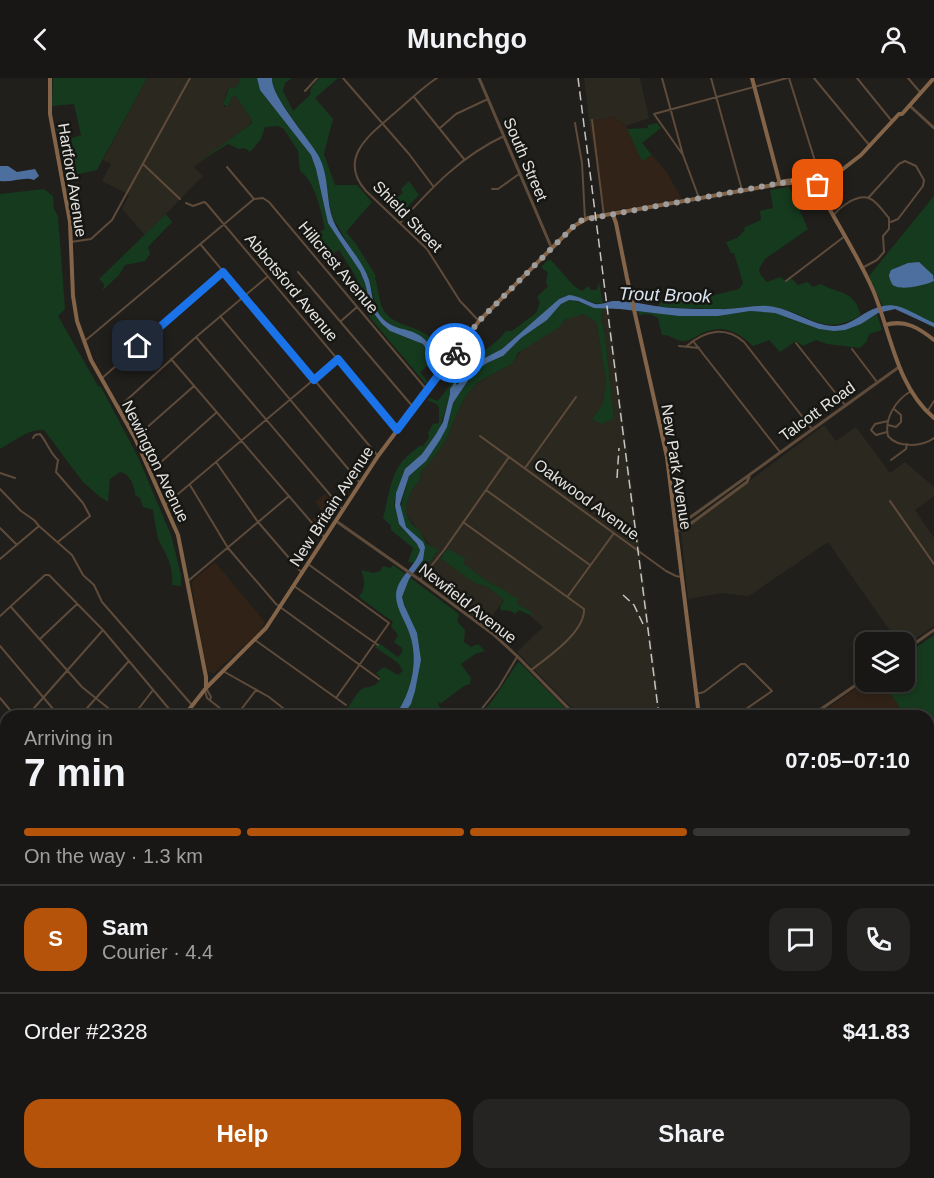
<!DOCTYPE html>
<html lang="en">
<head>
<meta charset="utf-8">
<style>
  :root { --surface:#181715; --page:#252422; --text:#f1f3f6; --muted:#9f9fa0; --line:#363634; --accent:#b45309 }
  body { margin:0; font-family:Helvetica,sans-serif; background:var(--page); color:var(--text); height:100vh; display:flex; flex-direction:column; font-size:22px; white-space:nowrap }
  * { box-sizing:border-box; margin:0 }
  p { font-size:20px; color:var(--muted) }
  .icon { flex:none; width:33px; height:33px; fill:none; stroke:currentColor; stroke-width:2; stroke-linecap:round; stroke-linejoin:round }
  .map { position:relative; flex:1; overflow:hidden }
  .drawer { position:absolute; left:0px; top:632px; width:934px; height:470px; display:flex; flex-direction:column; background:var(--surface); border-radius:18px 18px 0 0; box-shadow:0 3px 9px #0003,0 0 0 2px var(--line) }
  .drawer>* { flex:none }
  .fabs { position:absolute; left:855px; top:554px; display:grid; gap:12px }
  .fabs a { display:grid; place-items:center; width:60px; height:60px; border-radius:12px; background:var(--surface); box-shadow:0 3px 9px #0003,0 0 0 2px var(--line); font-size:30px }
  .pin { position:absolute; display:grid; place-items:center; width:51px; height:51px; color:#fff; margin:-26px; border-radius:12px; box-shadow:0 3px 9px #0006 }
  .courier { position:absolute; display:grid; place-items:center; width:60px; height:60px; margin:-30px; border:4px solid #1a73e8; border-radius:50%; background:#fff; color:#222; box-shadow:0 2px 8px #0007 }
  .overview em { font-style:normal; font-weight:600 }
  .overview div { display:flex; flex-direction:column-reverse }
  .overview { display:flex; align-items:center; justify-content:space-between; height:102px; padding:0 24px }
  h1 { font-size:39px; font-weight:600; line-height:45px }
  .bar { display:grid; grid-template-columns:repeat(4,1fr); gap:9px 6px; align-content:center; height:72px; padding:0 24px }
  .bar i { height:8px; border-radius:4px; background:var(--line) }
  .bar .active { background:var(--accent) }
  .bar p { grid-column:span 4 }
  .line { display:flex; align-items:center; gap:15px; padding:0 24px; border-top:2px solid var(--line) }
  .line div { flex:1 }
  .round { display:grid; place-items:center; flex:none; width:63px; height:63px; border-radius:18px; background:var(--page) }
  .button { display:flex; gap:12px; margin-top:auto; padding:12px 24px }
  .button a { flex:1; height:69px; border-radius:18px; background:var(--accent); color:#fff; font-size:24px; font-weight:600; line-height:69px; text-align:center }
  .button a+a { background:var(--page); color:var(--text) }
  header { display:flex; justify-content:space-between; align-items:center; height:78px; padding:0 24px; background:var(--surface); font-size:27px; font-weight:600 }
  .map>svg:first-child { display:block }
</style>
</head>
<body>
<header><svg class="icon" aria-label="back" viewBox="0 0 24 24"><path d="M15 5l-7 7 7 7"/></svg>Munchgo<svg class="icon" aria-label="person" viewBox="0 0 24 24"><circle cx="12" cy="8" r="4"/><path d="M4 21q1-7 8-7t8 7"/></svg></header>
<div class="map">
<svg width="934" height="1100" viewBox="0 0 934 1100">
  <rect width="100%" height="100%" fill="#201f1c"/>
  <path fill="#312317" d="M 613,38 L 626,48 L 642,83 L 652,77 L 666,93 L 682,121 L 605,134 L 589,44 Z
    M 325,416 L 338,432 L 324,454 L 312,441 L 322,433 L 315,424 Z"/>
  <path fill="#2b2820" d="M 147,0 L 240,0 L 237,10 L 229,10 L 226,15 L 223,27 L 226,29 L 229,28 L 232,19 L 236,18 L 252,42 L 248,48 L 194,89 L 203,98 L 145,157 L 122,131 L 129,117 L 102,103 L 111,86 L 103,82 Z
    M 584,0 L 640,0 L 649,40 L 626,48 L 613,38 L 589,44 Z
    M 602,230 L 609,230 L 661,637 L 579,637 L 517,574 L 543,549 L 529,537 L 531,538 L 532,534 L 518,527 L 506,513 L 488,504 L 469,490 L 463,485 L 463,479 L 448,472 L 441,478 L 441,481 L 482,508 L 486,508 L 495,514 L 504,521 L 501,526 L 485,548 L 428,506 L 420,496 L 434,478 L 432,470 L 406,436 L 406,427 L 411,413 L 419,403 L 421,394 L 439,373 L 448,358 L 454,342 L 465,319 L 478,304 L 513,285 L 522,272 L 571,239 L 583,236 L 595,243 L 597,247 L 606,303 L 603,326 L 593,342 L 603,345 L 614,341 L 605,257 L 601,240 L 603,236 Z
    M 824,347 L 836,363 L 856,349 L 890,395 L 905,384 L 934,409 L 934,418 L 915,432 L 934,460 L 934,548 L 905,568 L 904,564 L 898,564 L 828,464 L 749,518 L 722,515 L 688,521 L 681,454 Z"/>
  <path fill="#312217" d="M 215,484 L 265,544 L 259,554 L 214,595 L 211,595 L 207,592 L 191,504 Z
    M 866,603 L 885,603 L 885,608 L 902,631 L 893,637 L 817,638 Z"/>
  <path fill="#163a1e" d="M 53,0 L 147,0 L 97,92 L 65,99 L 56,48 L 64,47 L 66,62 L 81,57 L 74,26 L 52,28 Z
    M 240,0 L 257,0 L 260,12 L 311,77 L 316,91 L 328,145 L 360,193 L 365,205 L 372,233 L 382,246 L 390,253 L 423,266 L 437,291 L 434,295 L 429,287 L 420,294 L 427,303 L 426,306 L 371,241 L 365,228 L 356,199 L 339,172 L 334,175 L 313,157 L 314,153 L 319,154 L 325,151 C 321,133 315,103 300,93 L 298,73 L 284,51 L 278,48 L 265,49 L 261,61 L 250,74 L 245,70 L 239,71 L 228,66 L 199,84 L 251,46 L 252,42 L 236,18 L 232,19 L 228,29 L 223,26 L 229,10 L 237,9 Z
    M 272,0 L 292,0 L 285,5 L 283,13 L 293,33 L 310,17 L 311,10 L 319,0 L 338,0 L 315,20 L 333,41 L 324,76 L 335,107 L 357,107 L 372,124 L 346,154 L 356,166 L 376,198 L 375,200 C 379,211 378,223 384,233 C 393,246 409,247 422,254 C 432,259 439,268 447,276 L 443,284 L 423,260 L 414,255 L 399,252 L 383,241 L 378,234 L 368,199 L 332,139 L 324,95 L 319,79 L 277,18 L 272,7 Z
    M 657,45 L 661,50 L 642,65 L 652,77 L 642,83 L 627,51 L 648,50 L 648,47 Z
    M 409,103 L 419,117 L 400,136 L 391,124 L 403,115 L 401,111 Z
    M 789,109 L 808,151 L 765,181 L 759,191 L 760,196 L 767,204 L 780,199 L 784,202 L 792,201 L 798,207 L 807,204 L 813,209 L 821,206 C 832,213 847,213 855,224 C 858,227 859,233 861,237 C 824,260 811,236 774,229 C 755,225 737,232 718,231 C 699,230 678,231 658,228 L 660,225 L 674,217 L 699,221 L 739,211 L 743,205 L 734,175 L 731,175 L 726,164 L 737,160 L 744,153 L 745,149 L 761,142 L 760,133 L 773,130 L 770,112 Z
    M 44,111 L 53,118 L 54,131 L 58,138 L 65,231 L 58,238 L 98,308 L 101,309 L 138,379 L 171,457 L 181,497 L 181,508 L 172,507 C 174,492 167,477 160,465 C 157,461 154,438 153,432 L 143,429 L 140,420 L 135,417 C 135,408 129,395 120,394 L 110,401 L 108,424 L 100,419 L 83,404 L 44,352 C 30,350 13,364 0,371 L 0,116 Z
    M 934,118 L 934,250 L 896,230 L 884,231 L 869,198 Z
    M 166,136 L 172,144 L 148,169 L 150,176 L 145,183 L 125,187 L 119,197 L 103,212 L 104,206 L 99,201 Z
    M 548,182 L 551,182 L 574,208 L 582,213 L 588,208 L 591,212 L 597,212 L 599,204 L 603,226 C 587,226 577,214 560,220 L 502,271 L 475,285 L 459,305 L 450,311 L 450,317 L 440,350 L 422,376 L 404,393 L 396,415 L 394,426 L 399,446 L 420,470 L 419,477 L 414,485 L 408,484 L 413,470 L 391,452 L 391,448 L 383,440 C 388,423 390,399 401,385 C 406,378 413,374 419,368 L 423,368 L 429,359 L 428,355 L 433,346 L 439,345 L 439,330 L 437,326 L 427,322 L 430,320 L 438,323 C 445,313 464,293 463,282 L 478,272 L 484,273 L 498,262 L 506,253 L 512,253 L 536,235 L 540,224 L 537,219 L 548,208 L 546,204 L 548,195 L 541,189 Z
    M 569,222 C 581,223 590,230 602,230 L 603,232 L 601,241 L 605,257 L 614,341 L 601,346 L 592,341 L 603,326 L 606,303 L 597,247 L 595,243 L 583,236 L 565,242 L 559,249 L 518,275 L 513,285 L 478,304 L 465,319 L 454,342 L 448,358 L 439,373 L 421,394 L 419,403 L 411,413 L 406,427 L 406,436 L 412,446 L 419,452 L 427,466 L 438,472 L 422,495 L 415,494 L 421,485 L 425,473 L 406,449 L 400,431 L 409,398 L 426,383 L 440,362 L 448,346 L 453,325 L 474,294 L 487,285 L 502,279 L 521,260 L 547,242 L 562,225 Z
    M 638,233 L 679,238 L 718,238 L 750,233 L 775,235 L 819,251 L 836,253 L 856,248 L 877,236 L 882,252 L 869,256 L 867,263 L 860,270 L 827,266 L 816,262 L 803,268 L 796,263 L 780,274 L 769,262 L 753,268 C 737,253 723,246 702,255 C 697,258 691,262 685,263 C 676,264 671,256 662,257 L 658,240 L 650,236 L 639,237 Z
    M 448,471 L 465,480 L 463,485 L 488,504 L 506,513 L 511,518 L 519,520 L 517,526 L 532,534 L 532,538 L 519,532 L 515,536 L 511,533 L 501,532 L 500,529 L 504,522 L 502,520 L 486,508 C 475,509 452,487 441,481 L 443,476 Z
    M 393,487 L 459,536 L 457,543 L 465,552 L 464,564 L 471,569 L 478,566 L 485,573 L 475,576 L 461,586 L 471,600 L 470,606 L 464,608 L 440,626 L 438,623 L 438,627 L 443,632 L 438,637 L 346,638 L 349,633 L 347,631 C 351,626 356,615 362,611 C 370,607 378,610 380,599 L 376,595 L 384,589 L 398,597 L 403,593 L 398,585 L 375,569 L 379,565 L 398,579 L 402,574 L 402,570 L 394,564 L 398,557 L 391,548 L 393,544 L 359,519 C 366,509 365,502 361,492 L 373,495 L 380,493 L 383,488 L 391,490 Z
    M 934,557 L 934,642 L 929,645 L 928,638 L 893,637 L 901,631 L 885,608 L 885,603 L 904,603 L 905,577 Z
    M 518,584 L 520,585 L 572,637 L 480,637 L 493,622 Z"/>
  <path fill="#4d6f9f" d="M 257,0 L 272,0 C 270,17 308,60 318,77 C 329,96 326,119 332,139 C 338,158 362,180 369,202 C 372,213 372,226 379,236 C 391,253 406,249 419,257 C 429,263 435,275 443,284 L 438,291 L 423,266 L 390,253 L 382,246 L 372,233 L 365,205 L 360,193 L 328,145 L 316,91 L 311,77 L 260,12 Z
    M 0,88 L 8,88 L 17,94 L 35,91 L 39,98 L 34,102 C 24,98 12,105 0,103 Z
    M 919,184 L 933,197 L 934,203 C 926,207 898,214 892,206 C 891,204 889,199 889,197 L 891,192 L 908,185 Z
    M 569,217 C 579,218 586,223 595,226 C 602,227 607,224 613,223 C 632,222 654,229 673,230 C 688,231 704,231 718,231 C 735,232 751,227 768,228 C 791,230 813,248 834,248 C 843,248 851,244 859,239 C 893,217 901,230 934,245 L 934,249 L 895,231 L 878,235 L 861,246 L 845,252 L 834,253 L 819,251 L 775,235 L 750,233 L 718,238 L 679,238 L 620,231 L 594,230 L 578,223 L 569,222 L 561,226 L 547,242 L 521,260 L 503,278 L 487,285 L 473,295 L 453,325 L 447,349 L 440,362 L 426,383 L 409,398 L 400,426 L 406,449 L 423,464 L 425,469 L 423,482 L 409,501 L 402,519 L 404,527 L 417,555 L 421,582 L 415,613 L 411,626 L 403,637 L 395,638 C 411,615 419,584 410,557 C 406,543 396,532 396,517 C 397,499 416,489 420,472 L 417,466 L 399,446 L 395,428 L 396,415 L 405,391 L 422,376 L 436,356 L 443,344 L 450,316 L 450,311 L 455,304 L 457,307 L 459,305 L 475,285 L 502,271 L 559,221 Z"/>
  <g fill="none" stroke-linecap="round" stroke-linejoin="round">
    <path stroke="#5f4b3a" stroke-width="2" d="M 343,0 L 409,76 L 433,108
      M 437,0 C 423,9 410,22 397,33 C 372,55 336,79 366,113 L 427,171 L 460,223 L 478,242
      M 662,0 L 683,77 L 699,120
      M 711,0 L 742,112
      M 789,0 L 820,99
      M 814,0 L 870,68
      M 857,0 L 891,42
      M 908,0 L 920,14
      M 305,13 L 317,0
      M 414,19 L 464,81
      M 592,42 L 604,138
      M 575,45 L 582,85 L 585,141
      M 440,50 L 456,36 L 488,21
      M 683,77 L 654,36 L 787,0
      M 143,86 L 180,121
      M 227,89 L 254,121
      M 492,111 L 498,111 L 519,96
      M 869,119 L 899,86 L 905,83 L 916,88 L 924,102 L 923,108 L 898,141 L 891,144
      M 186,125 L 193,128 L 204,124 L 206,125 L 397,352
      M 834,137 C 838,131 843,128 849,124 C 871,112 876,125 889,140 L 889,151 L 883,158 L 884,174 L 877,182 L 862,190
      M 400,145 C 431,110 461,78 504,58
      M 71,164 L 91,161 L 112,142 L 190,0
      M 201,167 L 378,378
      M 298,194 L 414,330
      M 786,203 L 845,158
      M 220,238 L 360,405
      M 341,243 L 357,229
      M 196,259 L 343,432
      M 86,262 L 254,121 L 263,120 L 269,124 L 427,312
      M 693,263 L 780,374
      M 796,265 L 845,327
      M 679,268 L 699,270
      M 687,268 C 705,252 726,248 744,264 L 812,351
      M 852,271 L 877,304
      M 171,281 L 325,460
      M 101,301 L 223,194
      M 911,313 C 896,322 884,340 888,358 C 898,370 922,369 934,360
      M 118,330 L 196,259 L 267,199
      M 927,334 L 934,323
      M 888,347 L 896,349 L 901,344 L 901,337 L 894,331
      M 887,354 L 876,357 L 871,352 L 875,346 L 888,343
      M 480,358 L 666,493 L 676,498 L 681,499
      M 33,360 L 35,357 L 40,356 C 47,364 50,375 58,382 L 56,394 L 83,425 L 90,438 L 59,463
      M 135,360 L 194,308
      M 891,382 L 906,371 L 907,366
      M 216,384 L 258,444 L 302,495
      M 525,390 L 576,319
      M 151,393 L 217,334
      M 0,395 L 15,400
      M 190,407 L 228,470 L 276,526 L 379,601
      M 0,411 L 21,433 L 34,442 L 39,448
      M 486,412 L 590,487
      M 890,423 L 934,486
      M 165,427 L 337,282
      M 463,444 L 584,531 C 585,554 547,580 531,592
      M 0,450 L 17,467
      M 0,481 L 39,448 L 72,477 L 83,497 L 94,507 L 102,524 L 192,627
      M 308,486 L 389,545 L 336,620
      M 420,502 L 444,472 L 509,379
      M 188,503 L 289,418
      M 294,508 L 378,567
      M 568,518 L 614,455
      M 11,529 L 82,609 L 118,638
      M 0,538 L 45,497 L 49,497 L 103,552 L 175,638
      M 40,561 L 77,526
      M 255,562 L 346,627
      M 0,568 L 59,638
      M 223,593 L 269,619 L 293,638
      M 206,610 L 211,619 L 210,622
      M 205,613 L 207,620 L 230,638
      M 696,616 L 704,614 L 741,586 L 745,586 L 772,613 L 736,638
      M 0,620 L 15,638
      M 27,638 L 103,552
      M 80,638 L 129,583
      M 133,638 L 153,612
      M 236,638 L 256,612
      M 476,638 L 499,609 L 517,579
      M 928,649 L 934,645
      M 0,668 L 6,661
      M 0,673 L 6,680
      M 928,698 L 934,694
      M 0,726 L 6,719
      M 0,734 L 6,740
      M 928,747 L 934,744
      M 0,779 L 6,786
      M 0,827 L 6,834
      M 928,842 L 934,837
      M 0,886 L 6,892
      M 928,894 L 934,889
      M 0,944 L 6,951
      M 0,978 L 6,973
      M 0,1049 L 6,1039
      M 0,1079 L 6,1087
      M 13,1095 L 17,1100
      M 384,1095 L 390,1100
      M 444,1095 L 449,1100
      M 491,1095 L 496,1100
      M 533,1095 L 540,1100
      M 151,1100 L 156,1095
      M 215,1100 L 219,1095"/>
    <path stroke="#5f4b3a" stroke-width="3" d="M 479,0 L 552,171
      M 910,28 L 934,50
      M 336,443 L 420,502 L 493,556 L 517,578 L 576,638
      M 678,452 L 682,452 L 747,404 L 749,399
      M 676,453 L 681,446 L 899,289
      M 904,573 L 934,552
      M 811,638 L 866,600
      M 928,761 L 934,766
      M 272,1095 L 277,1100
      M 579,1095 L 579,1100
      M 326,1100 L 330,1095
      M 837,1100 L 844,1095"/>
    <path stroke="#836448" stroke-width="4" d="M 50,0 L 50,36 L 70,144 L 73,218 L 77,243 L 91,282 L 135,360 L 178,457 L 206,599 L 206,609
      M 752,0 L 780,106
      M 816,101 L 820,114 C 838,147 858,178 873,212 C 891,255 896,308 934,340
      M 781,106 L 809,103 L 843,91 L 861,77 L 899,36 L 902,36 L 934,0
      M 613,137 L 616,145 L 627,200 L 667,379 L 699,638
      M 885,247 C 905,241 919,250 934,262
      M 184,638 L 206,610 L 266,550 L 378,378 L 479,243 L 574,148 L 588,140 L 774,107 L 785,103 L 816,100
      M 0,847 L 6,840
      M 0,1019 L 6,1027
      M 928,1035 L 934,1028
      M 928,1084 L 934,1092
      M 63,1095 L 67,1100
      M 771,1095 L 772,1100
      M 120,1100 L 121,1095"/>
    <path stroke="#b9885b" stroke-width="5" d="M 928,912 L 934,910
      M 928,929 L 934,925
      M 928,945 L 934,940
      M 928,957 L 934,949
      M 928,979 L 934,988
      M 928,989 L 934,993
      M 636,1100 L 636,1095
      M 685,1100 L 693,1095"/>
    <path stroke="#c6c5c3" stroke-width="1.5" stroke-dasharray="9 4.5" stroke-linecap="butt" d="M 578,0 L 659,638
      M 617,400 L 619,370
      M 623,517 L 634,527 L 643,546
      M 717,1095 L 718,1100"/>
    <path stroke="#b9885b" stroke-width="5" d="M 717,1100 L 724,1095"/>
  </g>
  <g fill="none" stroke-linecap="round" stroke-linejoin="round">
    <path stroke="#9f9e9c" stroke-width="6" stroke-dasharray="0 10.8" d="M 455,275 L 479,243 L 574,148 L 582,142 L 808,100 L 816,100 L 818,107"/>
    <path stroke="#1a73e8" stroke-width="8" d="M 138,268 L 223,194 L 314,302 L 338,281 L 397,352 L 455,275"/>
  </g>
  <g text-anchor="middle" stroke-width="5" stroke-linejoin="round" paint-order="stroke">
    <g font-size="16" fill="#e4e3e1" stroke="#161613">
      <text transform="translate(526 81) rotate(67)" y="6">South Street</text>
      <text transform="translate(73 102) rotate(81)" y="6">Hartford Avenue</text>
      <text transform="translate(408 138) rotate(46)" y="6">Shield Street</text>
      <text transform="translate(339 189) rotate(50)" y="6">Hillcrest Avenue</text>
      <text transform="translate(292 209) rotate(50)" y="6">Abbotsford Avenue</text>
      <text transform="translate(817 333) rotate(-36)" y="6">Talcott Road</text>
      <text transform="translate(156 383) rotate(64)" y="6">Newington Avenue</text>
      <text transform="translate(677 389) rotate(81)" y="6">New Park Avenue</text>
      <text transform="translate(587 421) rotate(36)" y="6">Oakwood Avenue</text>
      <text transform="translate(331 428) rotate(-57)" y="6">New Britain Avenue</text>
      <text transform="translate(468 525) rotate(38)" y="6">Newfield Avenue</text>
    </g>
    <g font-size="18" font-style="italic" fill="#dae4f3" stroke="#161613">
      <text transform="translate(665 217) rotate(2)" y="6">Trout Brook</text>
    </g>
  </g>
</svg>
<div class="fabs">
<a><svg class="icon" aria-label="layers" viewBox="0 0 24 24"><path d="M12 4l9 5-9 5-9-5zM3 14l9 5 9-5"/></svg></a>
</div>
<div class="pin" style="left:818px;top:107px;background:#ea580c"><svg class="icon" aria-label="bag" viewBox="0 0 24 24"><path d="M5 8h14l-1 12H6zM9 8a3 3 0 0 1 6 0"/></svg></div>
<div class="pin" style="left:138px;top:268px;background:#1f2937"><svg class="icon" aria-label="home" viewBox="0 0 24 24"><path d="M3 11l9-7 9 7M6 9v11h12V9"/></svg></div>
<div class="courier" style="left:455px;top:275px"><svg class="icon" aria-label="bike" viewBox="0 0 24 24"><circle cx="6" cy="16" r="4"/><circle cx="18" cy="16" r="4"/><path d="M6 16l4-8h5l3 8M10 8l3 8H6M13 5h3"/></svg></div>
<section class="drawer">
<div class="overview"><div><h1>7 min</h1><p>Arriving in</p></div><em>07:05–07:10</em></div>
<div class="bar"><i class="active"></i><i class="active"></i><i class="active"></i><i></i><p>On the way · 1.3 km</p></div>
<div class="line" style="height:108px"><b class="round" style="background:var(--accent);color:#fff">S</b><div><b>Sam</b><p>Courier · 4.4</p></div><a class="round"><svg class="icon" aria-label="chat" viewBox="0 0 24 24"><path d="M4 5h16v11H9l-5 4z"/></svg></a><a class="round"><svg class="icon" aria-label="phone" viewBox="0 0 24 24"><path d="M5 4h4l2 5-3 2q2 4 5 5l2-3 5 2v4C11 20 4 13 5 4z"/></svg></a></div>
<div class="line" style="height:78px"><div>Order #2328</div><b>$41.83</b></div>
<div class="button"><a>Help</a><a>Share</a></div>
</section>
</div>
</body>
</html>
